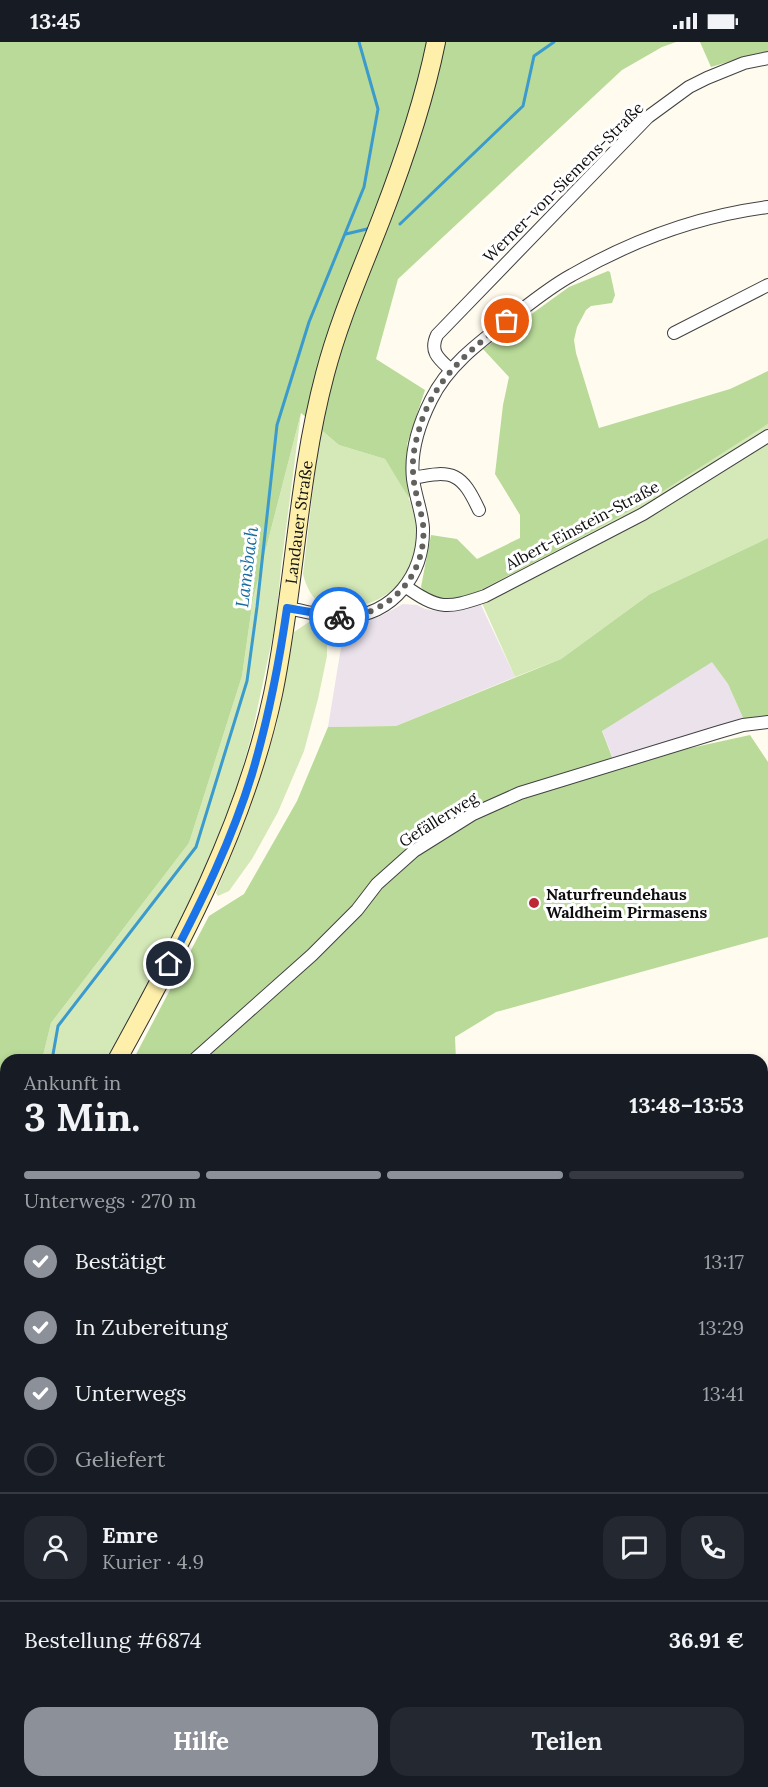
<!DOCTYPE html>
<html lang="de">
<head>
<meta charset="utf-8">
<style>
  :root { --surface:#171b24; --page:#242831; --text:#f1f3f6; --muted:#9ea1a6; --line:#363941; --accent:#8c9099 }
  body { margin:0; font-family:Lora,serif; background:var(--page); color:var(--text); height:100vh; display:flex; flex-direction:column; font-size:22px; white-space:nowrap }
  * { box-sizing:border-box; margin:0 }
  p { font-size:20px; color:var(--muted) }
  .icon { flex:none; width:33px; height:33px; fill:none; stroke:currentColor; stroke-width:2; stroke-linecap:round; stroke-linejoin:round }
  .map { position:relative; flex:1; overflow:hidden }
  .drawer { position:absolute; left:0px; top:1012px; width:768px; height:734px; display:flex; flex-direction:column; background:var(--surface); border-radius:18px 18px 0 0; box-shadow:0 3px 9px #0003 }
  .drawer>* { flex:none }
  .pin { position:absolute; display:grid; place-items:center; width:51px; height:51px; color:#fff; margin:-26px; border:3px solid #fff; border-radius:50%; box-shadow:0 2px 6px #0007 }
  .courier { position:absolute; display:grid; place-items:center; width:60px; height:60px; margin:-30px; border:4px solid #1a73e8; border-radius:50%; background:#fff; color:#222; box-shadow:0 2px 8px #0007 }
  .summary em { font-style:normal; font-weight:800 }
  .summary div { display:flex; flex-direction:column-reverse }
  .summary { display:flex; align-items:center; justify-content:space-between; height:102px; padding:0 24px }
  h1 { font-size:39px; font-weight:800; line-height:45px }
  .bar { display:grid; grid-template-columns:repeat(4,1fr); gap:9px 6px; align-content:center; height:72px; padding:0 24px }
  .bar i { height:8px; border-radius:4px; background:var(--line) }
  .bar .active { background:var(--accent) }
  .bar p { grid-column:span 4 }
  .line { display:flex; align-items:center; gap:15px; padding:0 24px; border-top:2px solid var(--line) }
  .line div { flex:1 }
  .round { display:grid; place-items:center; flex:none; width:63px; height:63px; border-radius:18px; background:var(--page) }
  ol { padding:0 24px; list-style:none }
  li { display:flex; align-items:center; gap:18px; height:66px }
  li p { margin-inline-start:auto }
  li .icon { padding:6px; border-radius:50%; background:var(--accent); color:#fff; stroke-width:4 }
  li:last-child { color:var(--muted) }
  li i { width:33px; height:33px; border:3px solid var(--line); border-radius:50% }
  .cta { display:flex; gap:12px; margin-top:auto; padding:12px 24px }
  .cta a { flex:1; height:69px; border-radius:18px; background:var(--accent); color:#fff; font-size:24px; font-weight:800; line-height:69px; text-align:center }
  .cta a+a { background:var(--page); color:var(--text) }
  .status { display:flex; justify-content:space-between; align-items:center; height:42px; padding:0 30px; background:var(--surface); direction:ltr }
  .status svg { height:16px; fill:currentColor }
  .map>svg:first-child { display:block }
</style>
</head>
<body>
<div class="status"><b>13:45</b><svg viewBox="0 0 49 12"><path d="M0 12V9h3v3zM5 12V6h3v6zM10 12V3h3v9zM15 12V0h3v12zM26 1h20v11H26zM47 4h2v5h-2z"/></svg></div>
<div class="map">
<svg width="768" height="1745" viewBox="0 0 768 1745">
  <rect width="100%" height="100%" fill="#fffbef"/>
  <path fill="#ebe2ec" d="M 480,561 L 515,635 L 396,684 L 328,685 L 344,587 L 359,579 L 379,575 L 403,562 L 417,563 L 425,567 L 436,569 L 454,570 Z
    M 712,619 L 728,642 L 744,678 L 614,719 L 602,688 Z"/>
  <path fill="#d5e9b8" d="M 301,371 L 281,525 L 276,579 L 252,692 L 237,745 L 214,805 L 194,853 L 168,906 L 109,1018 L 42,1018 L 51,981 L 189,801 L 242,634 L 253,557 Z
    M 768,382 L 768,496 L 650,552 L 561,617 L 515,635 L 477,550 L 527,523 Z
    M 320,387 L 339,403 L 385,417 C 393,430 404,443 409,457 C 429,506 408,557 353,565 C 348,566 340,568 335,568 C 316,565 307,548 303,532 Z
    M 309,580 L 319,581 L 325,587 L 327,595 L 327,614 L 318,657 L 304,709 L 278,770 L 252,817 L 229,849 L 218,854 L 216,851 L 245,779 L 276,685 L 294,590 Z
    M 6,1089 L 6,1186 L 0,1195 L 0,1099 Z
    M 762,1435 L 768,1435 L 768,1522 L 762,1523 Z"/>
  <path fill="#b9da98" d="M 0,0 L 676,0 L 662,5 L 622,28 L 398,237 L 376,317 L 425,348 L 407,402 L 409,456 L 385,417 L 339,403 L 301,371 L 253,557 L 242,634 L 189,801 L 51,981 L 42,1018 L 6,1018 L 6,1089 L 0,1099 Z
    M 700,0 L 768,0 L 768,10 L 755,12 L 711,25 Z
    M 608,229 L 610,230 L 615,253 L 612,261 L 591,264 L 586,268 L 577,285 L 574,298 L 576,311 L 599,386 L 730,347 L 768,329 L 768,382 L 652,456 L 580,496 L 477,550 L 445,561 L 428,554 L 421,545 L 431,493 L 457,497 L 477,517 L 520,496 L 520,473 L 495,432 L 503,363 L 509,335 L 483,307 L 569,245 Z
    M 768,496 L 768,675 L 744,678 L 728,642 L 712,620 L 602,689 L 617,728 L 677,709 L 750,693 L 768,720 L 768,895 L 496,970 L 455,995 L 456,1018 L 133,1018 L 209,874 L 244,852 L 297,759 L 328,685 L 396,684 L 561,617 L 650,552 Z
    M 768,1089 L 768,1319 L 762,1321 L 762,1090 Z
    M 6,1378 L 6,1452 L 0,1455 L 0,1381 Z
    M 6,1523 L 6,1732 L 0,1737 L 0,1526 Z
    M 768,1548 L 768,1745 L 23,1745 L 24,1740 L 762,1740 L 762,1549 Z"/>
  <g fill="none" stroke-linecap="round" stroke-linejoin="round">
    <path stroke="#3b9bcd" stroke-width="3" d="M 400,182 L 523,64 L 534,14 L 554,0
      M 346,192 L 367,187
      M 52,1018 L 58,984 L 196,805 L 247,639 L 257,565 L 277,383 L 309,280 L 364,145 L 378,67 L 359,0
      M 0,1124 L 6,1114"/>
    <defs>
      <path id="minor" d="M 674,291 L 768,243
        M 451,328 C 439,317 429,310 437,293 L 648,75 L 689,45 L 707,36 L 744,21 L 768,16
        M 413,436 C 454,427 462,432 479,468
        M 405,544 C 438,568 447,567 485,554 L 643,472 L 768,394
        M 287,566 C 306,569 326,576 345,575 C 394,573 424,532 423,486 C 422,470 415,453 413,437 C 410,410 419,382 431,358 C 447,325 477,302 506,280 C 527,264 548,246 572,233 C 633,198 698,174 768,165
        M 194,1018 L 312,913 L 357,868 L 377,842 L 414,809 L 473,772 L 520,751 L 719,690 L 743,683 L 768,680
        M 0,1263 L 6,1250
        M 0,1331 L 6,1337
        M 762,1533 L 768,1533
        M 0,1737 L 6,1732"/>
      <path id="tertiary" d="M 762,1079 L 768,1078
        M 0,1371 L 6,1369"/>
      <g id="secondary">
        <path id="s1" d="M 117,1018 C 181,902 245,783 273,652 C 295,546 297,437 325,332 C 339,278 362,227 382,175 C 404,118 424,60 436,0"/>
        <path d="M 0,1211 L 6,1202"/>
      </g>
      <path id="trunk" d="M 762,1350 L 768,1345
        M 762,1397 L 768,1397
        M 762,1414 L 768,1414
        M 0,1483 L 6,1481
        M 0,1501 L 6,1499"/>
    </defs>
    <use href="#minor" stroke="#414141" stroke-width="14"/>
    <use href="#tertiary" stroke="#414141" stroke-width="19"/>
    <use href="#secondary" stroke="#303030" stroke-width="20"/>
    <use href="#trunk" stroke="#1f1f1f" stroke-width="23"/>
    <use href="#minor" stroke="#fff" stroke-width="12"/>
    <use href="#tertiary" stroke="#fff" stroke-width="16"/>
    <use href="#secondary" stroke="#fef0aa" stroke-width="18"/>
    <use href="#trunk" stroke="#f6b15f" stroke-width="21"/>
  </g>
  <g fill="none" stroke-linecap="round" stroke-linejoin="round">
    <path stroke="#62615d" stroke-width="6" stroke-dasharray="0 10.8" d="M 339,575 C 358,576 375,569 390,558 C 414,540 426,511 423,482 C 420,463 413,446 413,428 C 412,411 417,394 422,378 C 437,335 472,306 507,279"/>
    <path stroke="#1a73e8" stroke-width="8" d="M 169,922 C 201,861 232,798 252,732 C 268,678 279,622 287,566 L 339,575"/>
  </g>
  <circle fill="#be2636" stroke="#fff" stroke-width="2" cx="534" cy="861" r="6"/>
  <g text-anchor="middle" stroke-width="6" stroke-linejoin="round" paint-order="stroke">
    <g font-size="16" fill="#0e0e0e" stroke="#fff">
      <text transform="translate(563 140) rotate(-45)" y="6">Werner-von-Siemens-Straße</text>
      <text dy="6" stroke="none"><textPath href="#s1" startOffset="573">Landauer Straße</textPath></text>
      <text transform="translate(582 483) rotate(-28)" y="6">Albert-Einstein-Straße</text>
      <text transform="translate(438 777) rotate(-32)" y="6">Gefällerweg</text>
    </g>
    <g font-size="16" font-weight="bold" fill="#0e0e0e" stroke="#fff" text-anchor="start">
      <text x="546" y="858">Naturfreundehaus<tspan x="546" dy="18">Waldheim Pirmasens</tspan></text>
    </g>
    <g font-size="18" font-style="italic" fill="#176ca0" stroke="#fff">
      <text transform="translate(247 525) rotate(-83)" y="6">Lamsbach</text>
    </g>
  </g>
</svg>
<div class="pin" style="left:507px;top:279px;background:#ea580c"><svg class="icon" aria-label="bag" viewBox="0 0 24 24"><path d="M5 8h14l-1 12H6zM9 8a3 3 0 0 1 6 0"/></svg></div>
<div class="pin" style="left:169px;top:922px;background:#1f2937"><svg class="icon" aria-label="home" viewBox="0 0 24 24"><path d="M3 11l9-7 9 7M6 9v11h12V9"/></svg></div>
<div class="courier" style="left:339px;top:575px"><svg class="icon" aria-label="bike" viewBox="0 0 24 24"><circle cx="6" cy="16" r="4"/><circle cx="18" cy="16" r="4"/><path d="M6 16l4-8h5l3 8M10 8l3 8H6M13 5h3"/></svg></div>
<section class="drawer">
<div class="summary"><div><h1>3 Min.</h1><p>Ankunft in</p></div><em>13:48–13:53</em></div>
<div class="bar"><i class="active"></i><i class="active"></i><i class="active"></i><i></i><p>Unterwegs · 270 m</p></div>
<ol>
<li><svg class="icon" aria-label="check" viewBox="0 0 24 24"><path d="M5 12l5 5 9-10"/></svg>Bestätigt<p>13:17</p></li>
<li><svg class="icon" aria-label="check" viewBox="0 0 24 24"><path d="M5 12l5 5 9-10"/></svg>In Zubereitung<p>13:29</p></li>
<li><svg class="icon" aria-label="check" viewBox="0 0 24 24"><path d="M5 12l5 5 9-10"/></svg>Unterwegs<p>13:41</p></li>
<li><i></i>Geliefert</li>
</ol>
<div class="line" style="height:108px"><a class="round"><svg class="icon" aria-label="person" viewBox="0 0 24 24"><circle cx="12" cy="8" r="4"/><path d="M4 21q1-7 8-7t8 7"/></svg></a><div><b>Emre</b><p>Kurier · 4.9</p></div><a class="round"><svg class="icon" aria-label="chat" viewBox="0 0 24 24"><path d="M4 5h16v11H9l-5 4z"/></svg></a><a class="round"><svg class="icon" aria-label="phone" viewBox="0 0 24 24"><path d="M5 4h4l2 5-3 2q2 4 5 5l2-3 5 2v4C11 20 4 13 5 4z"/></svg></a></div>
<div class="line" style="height:78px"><div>Bestellung #6874</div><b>36.91 €</b></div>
<div class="cta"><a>Hilfe</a><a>Teilen</a></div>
</section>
</div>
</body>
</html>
